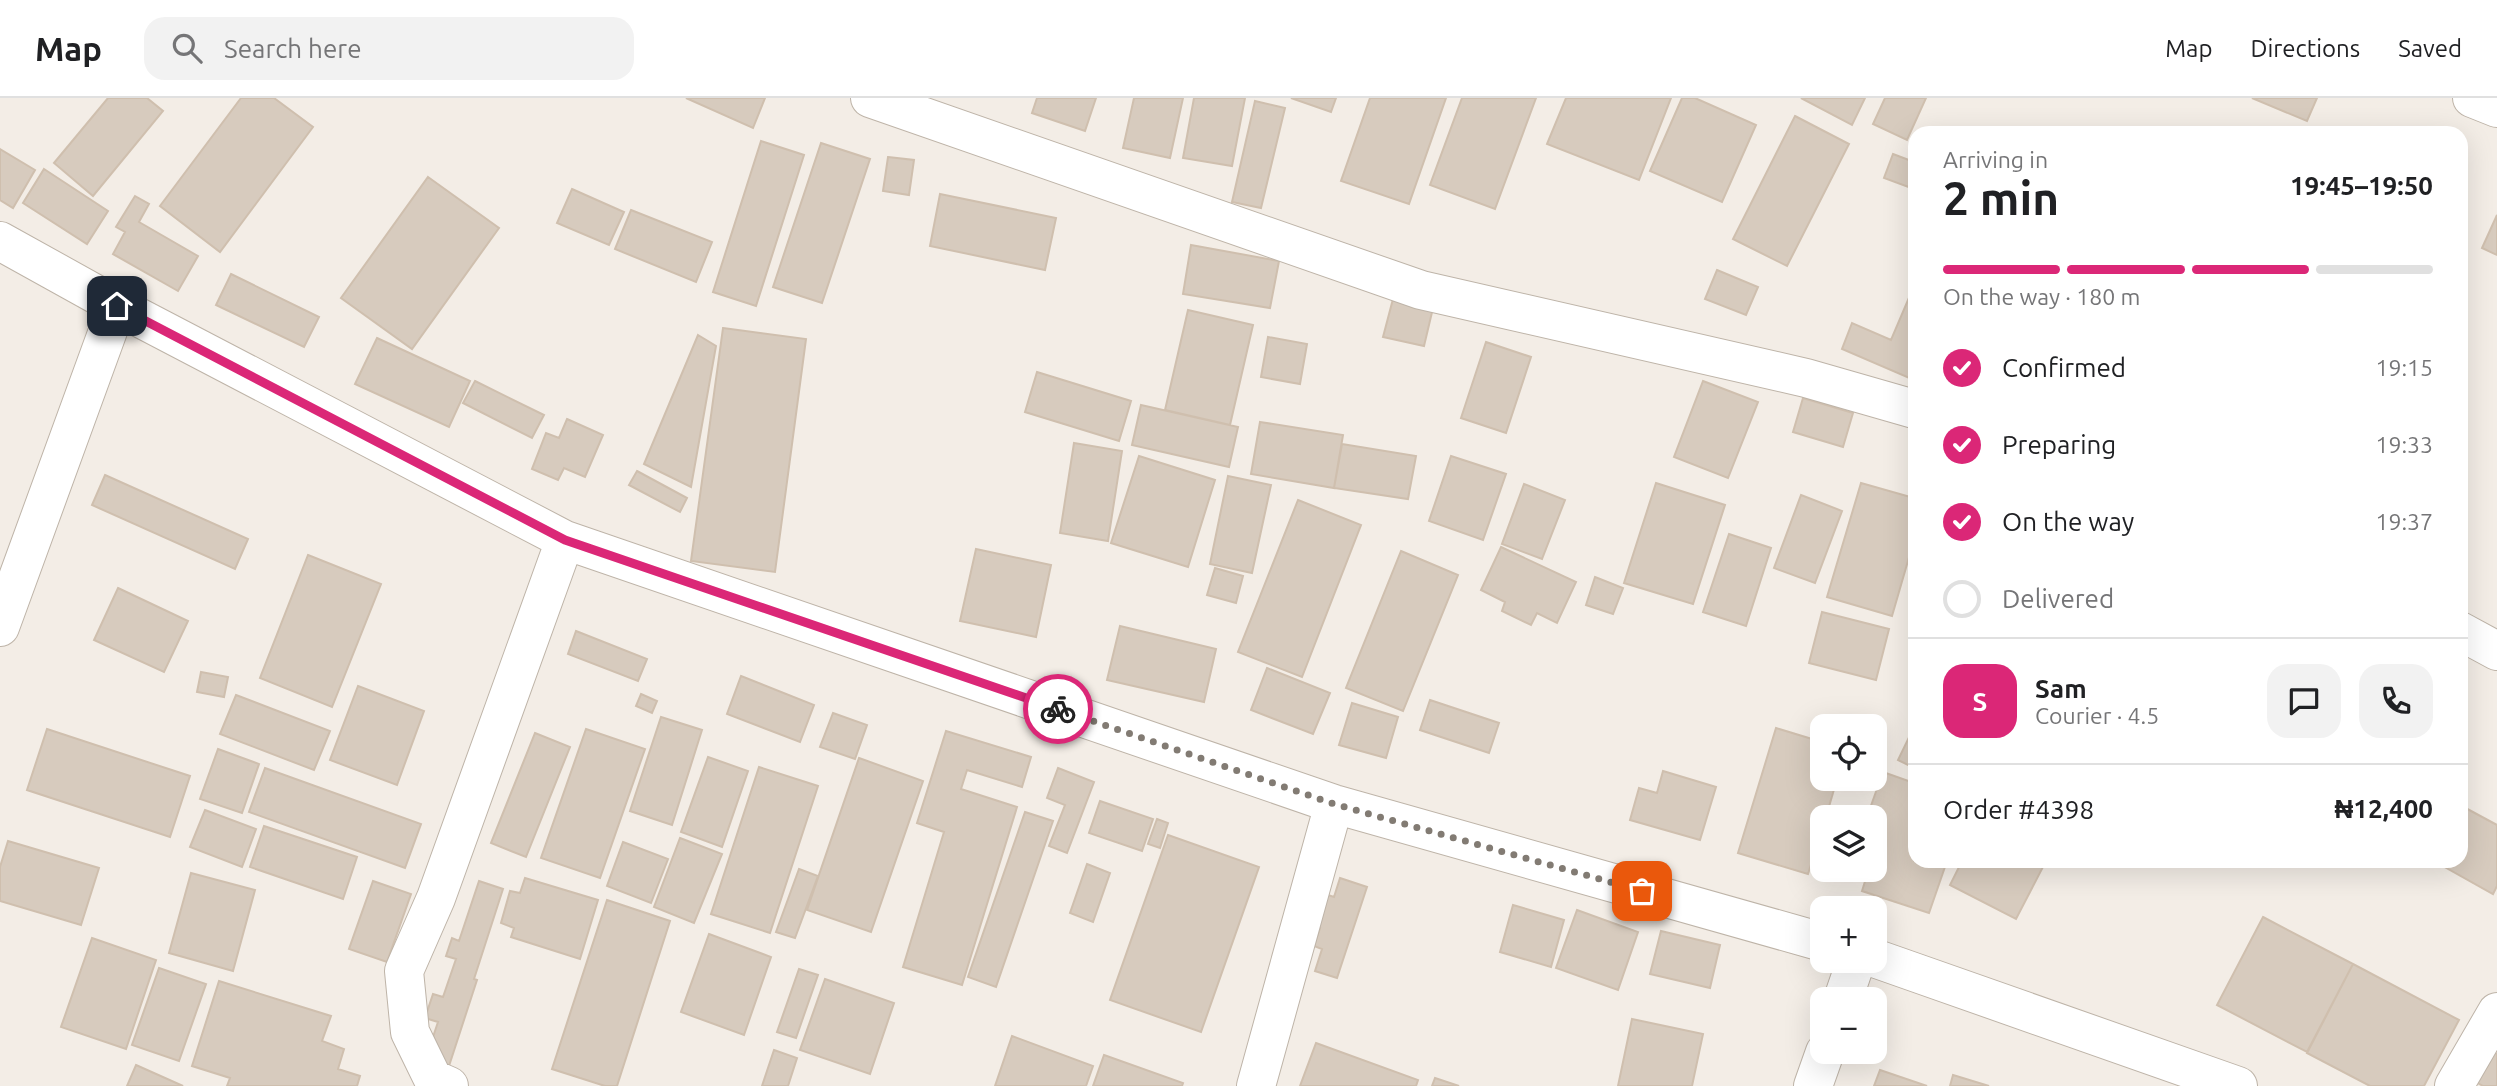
<!DOCTYPE html>
<html lang="en">
<head>
<meta charset="utf-8">
<style>
  :root { --surface:#fff; --page:#f2f2f2; --text:#202124; --muted:#757577; --line:#e0e0e0; --accent:#db2777 }
  body { margin:0; font-family:Ubuntu,sans-serif; background:var(--page); color:var(--text); height:100vh; display:flex; flex-direction:column; font-size:26px; white-space:nowrap }
  * { box-sizing:border-box; margin:0 }
  p { font-size:23px; color:var(--muted) }
  .icon { flex:none; width:38px; height:38px; fill:none; stroke:currentColor; stroke-width:2; stroke-linecap:round; stroke-linejoin:round }
  .map { position:relative; flex:1; overflow:hidden }
  .sheet { position:absolute; left:1908px; top:28px; width:560px; height:742px; display:flex; flex-direction:column; background:var(--surface); border-radius:21px; box-shadow:0 7px 28px #0002 }
  .sheet>* { flex:none }
  .buttons { position:absolute; left:1810px; top:616px; display:grid; gap:14px }
  .buttons a { display:grid; place-items:center; width:77px; height:77px; border-radius:14px; background:var(--surface); box-shadow:0 7px 28px #0002; font-size:35px }
  .pin { position:absolute; display:grid; place-items:center; width:60px; height:60px; color:#fff; margin:-30px; border-radius:14px; box-shadow:0 4px 10px #0006 }
  .courier { position:absolute; display:grid; place-items:center; width:70px; height:70px; margin:-35px; border:5px solid #db2777; border-radius:50%; background:#fff; color:#222; box-shadow:0 2px 9px #0007 }
  .head em { font-style:normal; font-weight:700 }
  .head div { display:flex; flex-direction:column-reverse }
  .head { display:flex; align-items:center; justify-content:space-between; height:119px; padding:0 35px }
  h1 { font-size:46px; font-weight:700; line-height:52px }
  .bar { display:grid; grid-template-columns:repeat(4,1fr); gap:10px 7px; align-content:center; height:84px; padding:0 35px }
  .bar i { height:9px; border-radius:5px; background:var(--line) }
  .bar .on { background:var(--accent) }
  .bar p { grid-column:span 4 }
  .line { display:flex; align-items:center; gap:18px; padding:0 35px; border-top:2px solid var(--line) }
  .line div { flex:1 }
  .round { display:grid; place-items:center; flex:none; width:74px; height:74px; border-radius:21px; background:var(--page) }
  ol { padding:0 35px; list-style:none }
  li { display:flex; align-items:center; gap:21px; height:77px }
  li p { margin-inline-start:auto }
  li .icon { padding:7px; border-radius:50%; background:var(--accent); color:#fff; stroke-width:4 }
  li:last-child { color:var(--muted) }
  li i { width:38px; height:38px; border:4px solid var(--line); border-radius:50% }
  header { display:flex; align-items:center; gap:42px; box-sizing:border-box; height:98px; padding:0 35px; background:var(--surface); border-bottom:2px solid var(--line) }
  header strong { font-size:33px }
  nav { display:flex; gap:38px; margin-inline-start:auto; font-size:24px }
  .search { width:490px; height:63px; background:var(--page); display:flex; align-items:center; gap:18px; box-sizing:border-box; padding:0 24px; border-radius:21px; color:var(--muted); font-size:26px }
  .map>svg:first-child { display:block }
</style>
</head>
<body>
<header>
<strong>Map</strong>
<div class="search"><svg class="icon" aria-label="search" viewBox="0 0 24 24"><circle cx="10" cy="10" r="6"/><path d="M15 15l6 6"/></svg>Search here</div>
<nav><a>Map</a><a>Directions</a><a>Saved</a></nav>
</header>
<div class="map">
<svg width="2497" height="988" viewBox="0 0 2497 988">
  <rect width="100%" height="100%" fill="#f3ede6"/>
  <path fill="#d7cbbe" stroke="#cfbfae" stroke-width="2" d="M 108,0 L 147,0 L 163,13 L 93,98 L 54,65 Z
    M 241,0 L 274,0 L 313,29 L 220,154 L 160,108 Z
    M 686,0 L 765,0 L 753,30 Z
    M 1037,0 L 1096,0 L 1085,33 L 1032,15 Z
    M 1134,0 L 1183,0 L 1170,60 L 1123,50 Z
    M 1194,0 L 1245,0 L 1232,68 L 1183,60 Z
    M 1291,0 L 1336,0 L 1331,14 Z
    M 1370,0 L 1446,0 L 1409,106 L 1341,83 Z
    M 1462,0 L 1536,0 L 1495,111 L 1430,87 Z
    M 1566,0 L 1671,0 L 1639,82 L 1547,46 Z
    M 1682,0 L 1695,0 L 1756,27 L 1722,104 L 1650,73 Z
    M 1801,0 L 1865,0 L 1852,27 Z
    M 1885,0 L 1926,0 L 1907,42 L 1873,26 Z
    M 2252,0 L 2317,0 L 2307,23 Z
    M 1255,3 L 1285,10 L 1261,110 L 1232,104 Z
    M 1795,18 L 1849,46 L 1787,168 L 1733,141 Z
    M 761,43 L 804,57 L 756,208 L 713,194 Z
    M 821,45 L 870,61 L 822,205 L 773,189 Z
    M 0,51 L 35,72 L 13,110 L 0,102 Z
    M 1893,56 L 1914,64 L 1914,91 L 1884,80 Z
    M 888,59 L 914,62 L 909,97 L 883,93 Z
    M 44,71 L 108,113 L 87,146 L 23,105 Z
    M 428,79 L 499,130 L 412,251 L 341,200 Z
    M 572,91 L 624,114 L 609,147 L 557,125 Z
    M 940,96 L 1056,120 L 1045,172 L 930,148 Z
    M 135,98 L 149,106 L 139,124 L 198,158 L 178,193 L 113,156 L 125,134 L 116,129 Z
    M 631,112 L 712,144 L 696,184 L 615,151 Z
    M 2497,117 L 2497,157 L 2482,150 Z
    M 1191,147 L 1279,163 L 1270,210 L 1183,196 Z
    M 1717,172 L 1758,189 L 1746,217 L 1705,201 Z
    M 231,176 L 319,219 L 304,249 L 216,207 Z
    M 1914,188 L 1914,282 L 1842,251 L 1852,225 L 1891,242 Z
    M 1393,201 L 1433,210 L 1424,248 L 1383,239 Z
    M 1188,212 L 1253,227 L 1230,327 L 1165,312 Z
    M 723,230 L 806,241 L 775,474 L 691,463 Z
    M 698,237 L 716,248 L 691,389 L 644,366 Z
    M 1268,239 L 1307,246 L 1300,286 L 1261,279 Z
    M 377,240 L 470,283 L 449,329 L 355,286 Z
    M 1486,244 L 1531,259 L 1506,335 L 1461,320 Z
    M 1037,274 L 1131,303 L 1119,343 L 1025,314 Z
    M 475,283 L 544,317 L 532,340 L 463,305 Z
    M 1703,283 L 1758,304 L 1728,380 L 1674,359 Z
    M 1803,300 L 1853,315 L 1843,349 L 1793,334 Z
    M 1141,307 L 1238,329 L 1229,369 L 1132,347 Z
    M 567,321 L 603,337 L 585,379 L 564,370 L 558,382 L 532,371 L 546,335 L 559,340 Z
    M 1260,324 L 1343,337 L 1334,390 L 1251,376 Z
    M 1074,345 L 1122,353 L 1108,443 L 1060,435 Z
    M 1342,346 L 1416,358 L 1408,401 L 1334,390 Z
    M 1139,358 L 1215,382 L 1188,469 L 1111,445 Z
    M 1451,358 L 1506,376 L 1483,442 L 1429,423 Z
    M 637,373 L 687,400 L 680,414 L 629,387 Z
    M 105,377 L 248,441 L 235,471 L 92,407 Z
    M 1228,378 L 1271,387 L 1252,475 L 1210,466 Z
    M 1656,385 L 1725,407 L 1693,506 L 1624,485 Z
    M 1861,385 L 1914,400 L 1914,442 L 1892,518 L 1827,499 Z
    M 1524,386 L 1565,402 L 1542,461 L 1502,446 Z
    M 1801,397 L 1842,413 L 1815,485 L 1774,470 Z
    M 1298,402 L 1361,427 L 1302,579 L 1238,554 Z
    M 1729,436 L 1771,450 L 1746,528 L 1703,514 Z
    M 1501,449 L 1576,484 L 1557,525 L 1537,515 L 1531,527 L 1502,513 L 1505,504 L 1481,492 Z
    M 976,451 L 1051,467 L 1036,539 L 960,523 Z
    M 1401,453 L 1458,477 L 1403,613 L 1346,590 Z
    M 308,457 L 381,486 L 332,609 L 260,580 Z
    M 1215,470 L 1243,478 L 1236,505 L 1207,497 Z
    M 1595,479 L 1623,490 L 1613,516 L 1586,507 Z
    M 118,490 L 188,523 L 164,574 L 94,542 Z
    M 1822,514 L 1889,531 L 1876,582 L 1809,565 Z
    M 1120,528 L 1216,551 L 1204,604 L 1107,582 Z
    M 576,533 L 647,561 L 638,583 L 568,556 Z
    M 1267,570 L 1330,595 L 1313,636 L 1251,612 Z
    M 201,574 L 228,579 L 224,599 L 197,594 Z
    M 741,578 L 814,607 L 800,644 L 727,616 Z
    M 358,588 L 424,613 L 397,687 L 330,662 Z
    M 641,596 L 657,603 L 652,615 L 636,608 Z
    M 236,597 L 330,633 L 314,672 L 220,636 Z
    M 1430,602 L 1499,625 L 1489,655 L 1420,632 Z
    M 1352,605 L 1398,619 L 1386,660 L 1339,647 Z
    M 833,615 L 867,627 L 855,661 L 820,649 Z
    M 661,619 L 702,632 L 672,727 L 630,713 Z
    M 1776,630 L 1822,644 L 1822,681 L 1837,681 L 1826,719 L 1822,719 L 1822,732 L 1808,776 L 1738,755 Z
    M 47,631 L 190,678 L 170,739 L 27,692 Z
    M 586,631 L 645,651 L 600,780 L 541,760 Z
    M 946,633 L 1031,659 L 1022,689 L 967,672 L 961,691 L 1017,709 L 962,887 L 903,869 L 944,734 L 917,725 Z
    M 1912,633 L 1914,634 L 1914,670 L 1898,662 Z
    M 535,635 L 570,649 L 526,759 L 491,745 Z
    M 218,651 L 259,666 L 242,715 L 200,701 Z
    M 708,659 L 748,673 L 722,749 L 681,734 Z
    M 859,660 L 923,683 L 871,834 L 807,812 Z
    M 759,669 L 818,688 L 770,835 L 711,816 Z
    M 265,670 L 421,726 L 405,770 L 249,714 Z
    M 1058,670 L 1094,684 L 1067,755 L 1049,748 L 1065,707 L 1047,700 Z
    M 1663,673 L 1716,689 L 1700,742 L 1630,722 L 1639,690 L 1657,695 Z
    M 1883,674 L 1914,685 L 1914,763 L 1947,763 L 1929,815 L 1862,793 L 1867,777 L 1851,772 L 1874,772 L 1874,719 L 1867,719 Z
    M 1100,703 L 1153,721 L 1142,753 L 1089,735 Z
    M 2460,707 L 2497,727 L 2497,788 L 2493,796 L 2434,763 L 2460,763 Z
    M 205,712 L 256,731 L 242,769 L 190,749 Z
    M 1025,714 L 1053,723 L 996,889 L 968,879 Z
    M 1157,721 L 1168,725 L 1160,750 L 1148,746 Z
    M 264,728 L 357,759 L 343,801 L 250,769 Z
    M 1168,737 L 1259,769 L 1201,934 L 1110,902 Z
    M 680,740 L 722,756 L 694,825 L 654,809 Z
    M 8,743 L 99,770 L 81,827 L 0,803 L 0,769 Z
    M 623,744 L 668,761 L 651,805 L 607,788 Z
    M 1962,763 L 2046,763 L 2016,821 L 1950,787 Z
    M 1087,766 L 1110,775 L 1093,824 L 1070,815 Z
    M 799,771 L 818,778 L 795,840 L 776,834 Z
    M 191,775 L 255,792 L 233,873 L 169,855 Z
    M 525,780 L 598,802 L 580,861 L 511,839 L 514,830 L 501,825 L 510,793 L 520,795 Z
    M 1340,780 L 1367,789 L 1337,880 L 1315,873 L 1322,851 L 1314,848 L 1320,830 L 1309,826 L 1319,794 L 1334,799 Z
    M 373,783 L 411,796 L 387,864 L 349,851 Z
    M 479,783 L 503,791 L 474,881 L 477,882 L 448,971 L 425,963 L 438,924 L 425,920 L 433,896 L 443,899 L 456,861 L 446,858 L 452,840 L 459,843 Z
    M 607,802 L 670,823 L 617,988 L 605,988 L 552,971 Z
    M 1513,807 L 1564,822 L 1551,869 L 1500,854 Z
    M 1577,812 L 1638,834 L 1618,892 L 1556,870 Z
    M 2263,819 L 2353,866 L 2307,954 L 2217,907 Z
    M 1661,833 L 1720,847 L 1710,890 L 1650,876 Z
    M 709,836 L 771,859 L 744,937 L 681,914 Z
    M 92,840 L 156,862 L 126,951 L 61,929 Z
    M 2353,866 L 2459,922 L 2424,988 L 2370,988 L 2307,955 Z
    M 159,870 L 206,886 L 179,963 L 132,947 Z
    M 799,871 L 818,877 L 796,940 L 777,934 Z
    M 825,881 L 894,905 L 870,976 L 800,952 Z
    M 219,883 L 331,918 L 322,943 L 344,951 L 338,971 L 360,978 L 357,988 L 227,988 L 230,980 L 192,968 Z
    M 1632,921 L 1703,936 L 1692,988 L 1618,988 Z
    M 1012,938 L 1093,968 L 1086,988 L 995,988 Z
    M 1316,945 L 1418,982 L 1416,988 L 1300,988 Z
    M 774,952 L 797,960 L 788,988 L 762,988 Z
    M 2492,953 L 2497,956 L 2497,988 L 2483,988 L 2476,984 Z
    M 1104,957 L 1183,985 L 1182,988 L 1093,988 Z
    M 136,967 L 183,988 L 127,988 Z
    M 1880,972 L 1927,988 L 1874,988 Z
    M 1953,977 L 1989,988 L 1950,988 Z
    M 1435,980 L 1459,988 L 1432,988 Z"/>
  <g fill="none" stroke-linecap="round" stroke-linejoin="round">
    <defs>
      <path id="street" d="M 870,0 L 1421,192 L 1806,280 L 1914,311
        M 2472,0 L 2497,10
        M 0,143 L 117,208 L 565,442 L 1334,706 L 1822,844
        M 0,529 L 117,208
        M 2460,533 L 2497,553
        M 1874,860 L 2238,988
        M 1843,901 L 1856,863
        M 449,988 L 433,981 L 410,934 L 404,873 L 436,800 L 565,442
        M 1256,988 L 1334,706
        M 1813,988 L 1825,954
        M 2454,988 L 2497,914"/>
    </defs>
    <use href="#street" stroke="#beb4a8" stroke-width="40"/>
    <use href="#street" stroke="#fff" stroke-width="38"/>
  </g>
  <g fill="none" stroke-linecap="round" stroke-linejoin="round">
    <path stroke="#827b73" stroke-width="7" stroke-dasharray="0 12.6" d="M 1058,611 L 1334,706 L 1642,793"/>
    <path stroke="#db2777" stroke-width="9" d="M 117,208 L 565,442 L 1058,611"/>
  </g>
</svg>
<div class="buttons">
<a><svg class="icon" aria-label="locate" viewBox="0 0 24 24"><circle cx="12" cy="12" r="6"/><path d="M12 2v4M12 18v4M2 12h4M18 12h4"/></svg></a>
<a><svg class="icon" aria-label="layers" viewBox="0 0 24 24"><path d="M12 4l9 5-9 5-9-5zM3 14l9 5 9-5"/></svg></a>
<a>+</a>
<a>−</a>
</div>
<div class="pin" style="left:1642px;top:793px;background:#ea580c"><svg class="icon" aria-label="bag" viewBox="0 0 24 24"><path d="M5 8h14l-1 12H6zM9 8a3 3 0 0 1 6 0"/></svg></div>
<div class="pin" style="left:117px;top:208px;background:#1f2937"><svg class="icon" aria-label="home" viewBox="0 0 24 24"><path d="M3 11l9-7 9 7M6 9v11h12V9"/></svg></div>
<div class="courier" style="left:1058px;top:611px"><svg class="icon" aria-label="bike" viewBox="0 0 24 24"><circle cx="6" cy="16" r="4"/><circle cx="18" cy="16" r="4"/><path d="M6 16l4-8h5l3 8M10 8l3 8H6M13 5h3"/></svg></div>
<section class="sheet">
<div class="head"><div><h1>2 min</h1><p>Arriving in</p></div><em>19:45–19:50</em></div>
<div class="bar"><i class="on"></i><i class="on"></i><i class="on"></i><i></i><p>On the way · 180 m</p></div>
<ol>
<li><svg class="icon" aria-label="check" viewBox="0 0 24 24"><path d="M5 12l5 5 9-10"/></svg>Confirmed<p>19:15</p></li>
<li><svg class="icon" aria-label="check" viewBox="0 0 24 24"><path d="M5 12l5 5 9-10"/></svg>Preparing<p>19:33</p></li>
<li><svg class="icon" aria-label="check" viewBox="0 0 24 24"><path d="M5 12l5 5 9-10"/></svg>On the way<p>19:37</p></li>
<li><i></i>Delivered</li>
</ol>
<div class="line" style="height:126px"><b class="round" style="background:var(--accent);color:#fff">S</b><div><b>Sam</b><p>Courier · 4.5</p></div><a class="round"><svg class="icon" aria-label="chat" viewBox="0 0 24 24"><path d="M4 5h16v11H9l-5 4z"/></svg></a><a class="round"><svg class="icon" aria-label="phone" viewBox="0 0 24 24"><path d="M5 4h4l2 5-3 2q2 4 5 5l2-3 5 2v4C11 20 4 13 5 4z"/></svg></a></div>
<div class="line" style="height:91px"><div>Order #4398</div><b>₦12,400</b></div>
</section>
</div>
</body>
</html>
